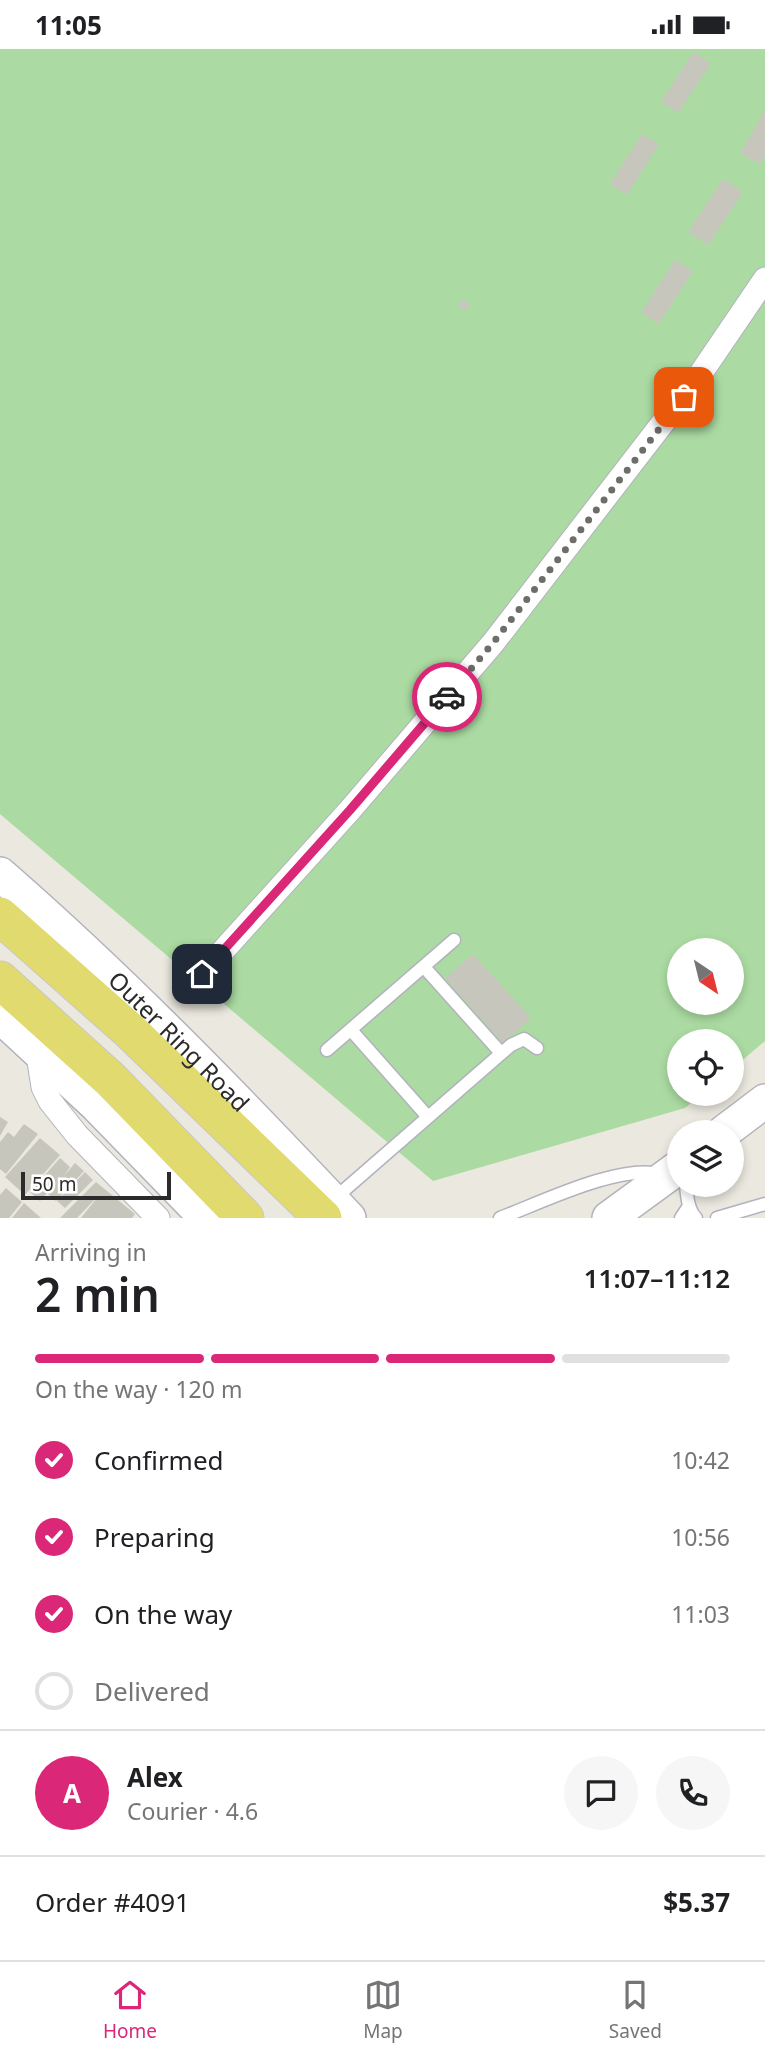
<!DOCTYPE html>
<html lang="en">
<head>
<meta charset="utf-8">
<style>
  :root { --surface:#fff; --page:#f6f6f6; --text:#202124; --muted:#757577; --line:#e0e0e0; --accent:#db2777 }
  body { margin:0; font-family:"Noto Sans",sans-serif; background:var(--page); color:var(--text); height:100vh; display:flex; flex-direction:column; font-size:26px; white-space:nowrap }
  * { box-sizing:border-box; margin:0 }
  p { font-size:23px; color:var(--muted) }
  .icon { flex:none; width:38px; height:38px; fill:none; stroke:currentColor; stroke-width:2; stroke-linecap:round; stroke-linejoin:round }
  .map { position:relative; height:1169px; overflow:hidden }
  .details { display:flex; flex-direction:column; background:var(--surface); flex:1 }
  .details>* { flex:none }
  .needle { width:46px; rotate:145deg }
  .buttons { position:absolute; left:667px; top:889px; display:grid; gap:14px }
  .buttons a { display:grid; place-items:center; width:77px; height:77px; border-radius:50%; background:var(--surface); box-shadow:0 4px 10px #0003; font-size:35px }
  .scale { position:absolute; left:21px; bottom:18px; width:150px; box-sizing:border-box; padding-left:7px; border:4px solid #2b2b2b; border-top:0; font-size:19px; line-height:24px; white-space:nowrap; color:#2b2b2b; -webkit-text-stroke:5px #fff; paint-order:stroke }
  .pin { position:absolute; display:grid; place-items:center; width:60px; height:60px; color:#fff; margin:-30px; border-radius:14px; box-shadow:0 4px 10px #0006 }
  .courier { position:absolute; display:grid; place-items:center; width:70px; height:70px; margin:-35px; border:5px solid #db2777; border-radius:50%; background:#fff; color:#222; box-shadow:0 2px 9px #0007 }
  .summary em { font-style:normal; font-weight:600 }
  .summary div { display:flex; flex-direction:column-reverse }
  .summary { display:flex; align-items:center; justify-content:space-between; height:119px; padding:0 35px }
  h1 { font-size:46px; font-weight:600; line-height:52px }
  .bar { display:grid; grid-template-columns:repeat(4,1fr); gap:10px 7px; align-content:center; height:84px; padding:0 35px }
  .bar i { height:9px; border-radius:5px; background:var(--line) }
  .bar .active { background:var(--accent) }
  .bar p { grid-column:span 4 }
  .line { display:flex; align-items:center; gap:18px; padding:0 35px; border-top:2px solid var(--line) }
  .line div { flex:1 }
  .round { display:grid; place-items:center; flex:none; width:74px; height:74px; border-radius:37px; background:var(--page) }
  ol { padding:0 35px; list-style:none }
  li { display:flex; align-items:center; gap:21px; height:77px }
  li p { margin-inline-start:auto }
  li .icon { padding:7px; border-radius:50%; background:var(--accent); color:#fff; stroke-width:4 }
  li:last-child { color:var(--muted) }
  li i { width:38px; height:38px; border:4px solid var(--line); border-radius:50% }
  .status { display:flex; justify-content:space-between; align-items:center; height:49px; padding:0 35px; background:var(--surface); direction:ltr }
  .status svg { height:19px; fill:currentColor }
  .tab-bar { display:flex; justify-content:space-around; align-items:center; height:98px; border-top:2px solid var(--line); background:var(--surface); font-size:19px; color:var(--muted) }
  .tab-bar a { display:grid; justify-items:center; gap:4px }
  .tab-bar .active { color:var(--accent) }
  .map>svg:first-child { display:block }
</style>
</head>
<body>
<div class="status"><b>11:05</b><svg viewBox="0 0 49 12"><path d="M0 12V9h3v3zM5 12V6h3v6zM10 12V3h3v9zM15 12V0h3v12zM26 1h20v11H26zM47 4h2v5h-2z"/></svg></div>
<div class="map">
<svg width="765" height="1169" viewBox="0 0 765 1169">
  <rect width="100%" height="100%" fill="#ebe8df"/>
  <path fill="#abdba2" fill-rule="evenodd" d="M 0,0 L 765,0 L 765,992 L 732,1020 L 732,992 L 679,992 L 679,1045 L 702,1045 L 685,1059 L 433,1132 L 0,765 ZM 679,901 L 732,901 L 732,954 L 679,954 Z"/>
  <path fill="#c7c6bd" d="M 693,3 L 711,14 L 678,64 L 661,53 Z
    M 765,61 L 765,107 L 760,115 L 740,104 Z
    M 642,85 L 659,95 L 627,146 L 610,135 Z
    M 723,130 L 743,143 L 708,196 L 688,183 Z
    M 675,211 L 693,222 L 659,275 L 641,264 Z
    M 463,250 L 470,256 L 465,262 L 458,256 Z
    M 473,905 L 531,969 L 503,994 L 445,929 Z
    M 0,1068 L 8,1073 L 0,1087 Z
    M 24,1075 L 38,1085 L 6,1125 L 0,1120 L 0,1093 L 8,1083 L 14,1088 Z
    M 40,1089 L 60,1106 L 25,1146 L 5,1128 Z
    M 60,1109 L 70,1118 L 64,1127 L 75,1114 L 84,1122 L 56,1152 L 47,1144 L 40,1152 L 30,1143 Z
    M 85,1123 L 93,1131 L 65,1159 L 57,1152 Z
    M 96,1133 L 135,1165 L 132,1169 L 81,1169 L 100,1145 L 77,1169 L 60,1169 Z
    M 6,1139 L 22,1153 L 9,1169 L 0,1169 L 0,1146 Z
    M 24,1154 L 41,1169 L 12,1169 Z"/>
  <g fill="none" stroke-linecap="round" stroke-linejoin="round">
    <defs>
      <path id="service" d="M 424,918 L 501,1004
        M 351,981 L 428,1068
        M 327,1001 L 454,891
        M 686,1136 C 687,1147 688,1161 696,1169
        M 334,1150 L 511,996 L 524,990 L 537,999
        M 500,1169 C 540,1154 619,1115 659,1125
        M 681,1169 L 689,1157
        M 717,1169 L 765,1155"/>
      <path id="minor" d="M 202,925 L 350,761 L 493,594 L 699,327 L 765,230
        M 37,1000 L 43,1038 L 50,1052 L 77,1086 L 158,1169"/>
      <g id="secondary">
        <path id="s1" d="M 0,825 C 123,932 237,1050 349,1169"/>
        <path d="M 0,967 L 96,1056 L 206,1169"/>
        <path d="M 724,1083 L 765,1052"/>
        <path d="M 609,1169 L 679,1118"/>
      </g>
      <path id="primary" d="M 0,867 L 131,983 L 323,1169
        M 0,931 L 111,1031 L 245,1169"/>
    </defs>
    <use href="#service" stroke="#b2b2bd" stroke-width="15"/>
    <use href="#minor" stroke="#b2b2bd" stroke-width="25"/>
    <use href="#secondary" stroke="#b2b2bd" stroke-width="36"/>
    <use href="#primary" stroke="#c8c8c8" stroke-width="39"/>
    <use href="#service" stroke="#fff" stroke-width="12"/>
    <use href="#minor" stroke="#fff" stroke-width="23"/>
    <use href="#secondary" stroke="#fff" stroke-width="33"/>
    <use href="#primary" stroke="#e0da6f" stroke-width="37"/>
  </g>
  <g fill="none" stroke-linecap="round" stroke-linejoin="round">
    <path stroke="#6e6d6a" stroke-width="7" stroke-dasharray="0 12.6" d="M 447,648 L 493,594 L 684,348"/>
    <path stroke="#db2777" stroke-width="9" d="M 202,925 L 350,761 L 447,648"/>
  </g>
  <g text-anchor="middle" stroke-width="7" stroke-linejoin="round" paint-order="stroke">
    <g font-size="24" fill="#2b2b2b" stroke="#fff">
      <text dy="8" stroke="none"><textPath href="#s1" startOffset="245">Outer Ring Road</textPath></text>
    </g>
  </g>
</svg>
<div class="buttons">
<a><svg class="needle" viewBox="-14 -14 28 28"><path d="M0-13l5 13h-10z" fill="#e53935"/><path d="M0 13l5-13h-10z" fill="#757577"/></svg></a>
<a><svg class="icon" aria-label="locate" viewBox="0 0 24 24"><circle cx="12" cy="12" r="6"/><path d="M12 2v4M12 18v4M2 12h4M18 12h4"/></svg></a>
<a><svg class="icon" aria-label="layers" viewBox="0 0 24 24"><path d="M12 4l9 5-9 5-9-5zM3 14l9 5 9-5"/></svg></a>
</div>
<div class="scale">50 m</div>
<div class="pin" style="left:684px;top:348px;background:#ea580c"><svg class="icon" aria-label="bag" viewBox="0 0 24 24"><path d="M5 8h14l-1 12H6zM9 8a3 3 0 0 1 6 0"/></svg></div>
<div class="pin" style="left:202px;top:925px;background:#1f2937"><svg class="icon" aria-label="home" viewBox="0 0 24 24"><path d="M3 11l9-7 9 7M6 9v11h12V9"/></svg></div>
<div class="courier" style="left:447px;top:648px"><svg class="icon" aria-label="car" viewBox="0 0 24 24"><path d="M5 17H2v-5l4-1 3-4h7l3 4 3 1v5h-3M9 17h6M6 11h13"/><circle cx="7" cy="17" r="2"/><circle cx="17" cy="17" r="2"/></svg></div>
</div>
<section class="details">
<div class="summary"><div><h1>2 min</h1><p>Arriving in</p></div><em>11:07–11:12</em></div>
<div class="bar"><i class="active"></i><i class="active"></i><i class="active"></i><i></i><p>On the way · 120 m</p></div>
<ol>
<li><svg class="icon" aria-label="check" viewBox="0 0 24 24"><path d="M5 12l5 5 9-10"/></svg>Confirmed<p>10:42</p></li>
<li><svg class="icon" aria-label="check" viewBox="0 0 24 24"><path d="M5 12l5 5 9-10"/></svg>Preparing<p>10:56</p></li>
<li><svg class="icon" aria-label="check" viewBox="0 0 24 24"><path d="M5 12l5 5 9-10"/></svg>On the way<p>11:03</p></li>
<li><i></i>Delivered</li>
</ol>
<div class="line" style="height:126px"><b class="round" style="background:var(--accent);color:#fff">A</b><div><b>Alex</b><p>Courier · 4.6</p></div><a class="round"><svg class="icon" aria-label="chat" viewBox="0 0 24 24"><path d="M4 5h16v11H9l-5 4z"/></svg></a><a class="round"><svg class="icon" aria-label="phone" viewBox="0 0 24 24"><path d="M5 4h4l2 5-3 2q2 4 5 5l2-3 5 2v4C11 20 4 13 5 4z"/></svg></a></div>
<div class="line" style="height:91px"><div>Order #4091</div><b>$5.37</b></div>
</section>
<nav class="tab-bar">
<a class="active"><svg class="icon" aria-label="home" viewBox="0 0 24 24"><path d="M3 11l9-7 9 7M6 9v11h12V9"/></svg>Home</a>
<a><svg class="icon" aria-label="map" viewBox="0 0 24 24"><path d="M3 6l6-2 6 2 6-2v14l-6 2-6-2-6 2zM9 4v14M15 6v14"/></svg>Map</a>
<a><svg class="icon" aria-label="saved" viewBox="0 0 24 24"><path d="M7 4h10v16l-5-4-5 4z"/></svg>Saved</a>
</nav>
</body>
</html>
